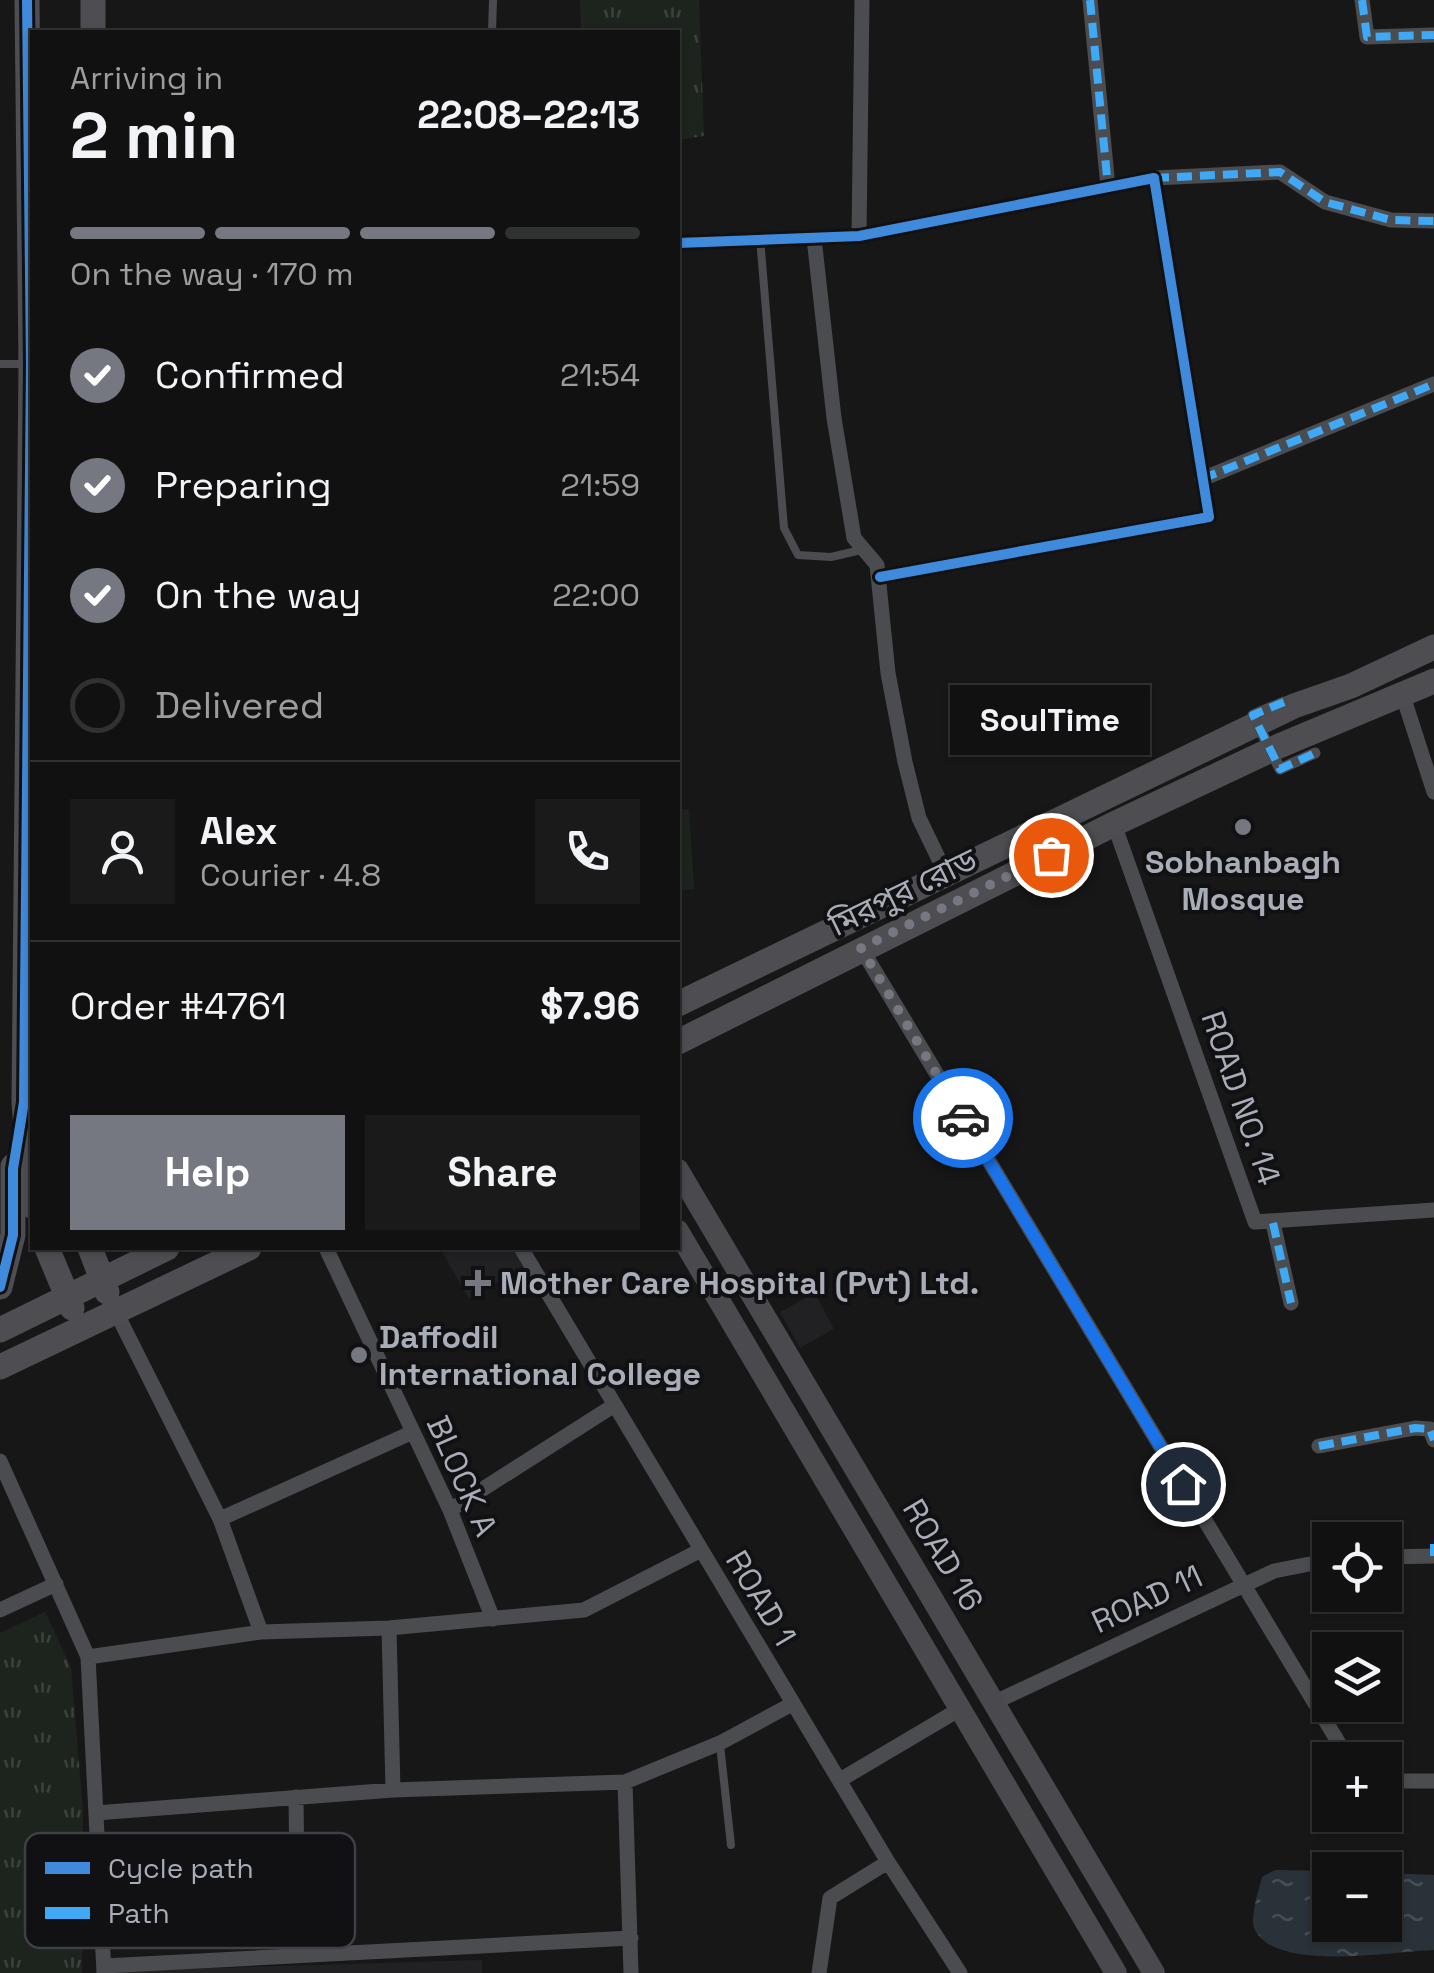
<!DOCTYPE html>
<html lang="en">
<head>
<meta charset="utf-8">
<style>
  :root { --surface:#111; --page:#1a1a1a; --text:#f1f3f6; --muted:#9c9d9f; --line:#303131; --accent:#757880 }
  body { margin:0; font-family:"Space Grotesk","Noto Sans Bengali",sans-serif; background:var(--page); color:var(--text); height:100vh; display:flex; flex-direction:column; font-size:38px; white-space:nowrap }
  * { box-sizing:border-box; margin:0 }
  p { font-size:32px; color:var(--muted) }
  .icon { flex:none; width:55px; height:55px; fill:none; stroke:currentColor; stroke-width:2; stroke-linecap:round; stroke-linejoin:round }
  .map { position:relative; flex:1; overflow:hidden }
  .sheet { position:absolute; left:30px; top:30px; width:650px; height:1220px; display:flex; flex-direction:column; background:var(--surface); border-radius:0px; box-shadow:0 2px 8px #0004,0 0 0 2px var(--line) }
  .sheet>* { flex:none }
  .tools { position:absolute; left:1312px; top:1522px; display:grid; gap:20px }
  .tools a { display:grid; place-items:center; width:90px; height:90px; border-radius:0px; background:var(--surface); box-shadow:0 2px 8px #0004,0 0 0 2px var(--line); font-size:50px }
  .pin { position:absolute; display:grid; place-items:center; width:85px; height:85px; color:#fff; margin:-42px; border:5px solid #fff; border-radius:50%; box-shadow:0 2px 10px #0007 }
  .courier { position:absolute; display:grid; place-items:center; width:100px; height:100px; margin:-50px; border:8px solid #1a73e8; border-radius:50%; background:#fff; color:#222; box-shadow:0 2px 12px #0007 }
  .bubble { position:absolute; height:70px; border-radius:0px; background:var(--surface); box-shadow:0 2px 8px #0004,0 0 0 2px var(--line); font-size:32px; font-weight:700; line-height:70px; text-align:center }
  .overview em { font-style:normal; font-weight:700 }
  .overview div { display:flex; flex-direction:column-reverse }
  .overview { display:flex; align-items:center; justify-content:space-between; height:170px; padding:0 40px }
  h1 { font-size:65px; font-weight:700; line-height:75px }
  .bar { display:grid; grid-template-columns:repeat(4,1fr); gap:15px 10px; align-content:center; height:120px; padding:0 40px }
  .bar i { height:12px; border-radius:8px; background:var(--line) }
  .bar .selected { background:var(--accent) }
  .bar p { grid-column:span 4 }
  .line { display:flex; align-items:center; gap:25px; padding:0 40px; border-top:2px solid var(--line) }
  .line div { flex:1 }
  .round { display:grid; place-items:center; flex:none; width:105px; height:105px; border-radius:0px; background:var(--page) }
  ol { padding:0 40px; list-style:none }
  li { display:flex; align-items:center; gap:30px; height:110px }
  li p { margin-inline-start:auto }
  li .icon { padding:10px; border-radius:50%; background:var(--accent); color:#fff; stroke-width:4 }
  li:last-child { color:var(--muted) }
  li i { width:55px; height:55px; border:5px solid var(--line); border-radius:50% }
  .action { display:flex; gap:20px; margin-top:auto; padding:20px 40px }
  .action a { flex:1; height:115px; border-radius:0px; background:var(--accent); color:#fff; font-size:40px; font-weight:700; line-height:115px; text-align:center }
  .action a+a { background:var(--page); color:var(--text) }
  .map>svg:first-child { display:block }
</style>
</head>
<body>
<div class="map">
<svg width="1434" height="1973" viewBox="0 0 1434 1973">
  <defs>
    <pattern id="grass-tufts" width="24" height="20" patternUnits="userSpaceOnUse" patternTransform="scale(2.5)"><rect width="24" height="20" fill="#1d241e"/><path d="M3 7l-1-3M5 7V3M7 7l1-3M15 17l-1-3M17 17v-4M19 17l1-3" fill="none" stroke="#3b413d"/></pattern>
    <pattern id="water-ripples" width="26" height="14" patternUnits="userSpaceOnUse" patternTransform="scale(2.5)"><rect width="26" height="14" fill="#2a3239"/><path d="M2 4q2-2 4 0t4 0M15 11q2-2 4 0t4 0" fill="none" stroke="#464d54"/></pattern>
  </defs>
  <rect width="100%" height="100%" fill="#171717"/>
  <path fill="#212123" d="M 440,1248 L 512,1248 L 524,1267 L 469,1299 Z
    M 815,1293 L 834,1329 L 800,1348 L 780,1312 Z
    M 482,1960 L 482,1973 L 111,1973 L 111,1971 Z"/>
  <path fill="url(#grass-tufts)" d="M 580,0 L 699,0 L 704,136 L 678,140 L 678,32 L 581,32 Z
    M 689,809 L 694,889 L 678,890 L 678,810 Z
    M 45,1612 L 71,1667 L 83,1811 L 82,1973 L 0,1973 L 0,1633 Z"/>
  <path fill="url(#water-ripples)" d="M 1275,1870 L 1330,1871 L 1330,1925 L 1385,1925 L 1385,1873 L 1434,1875 L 1434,1950 C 1394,1951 1277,1973 1255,1930 C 1249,1918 1259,1890 1262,1877 Z"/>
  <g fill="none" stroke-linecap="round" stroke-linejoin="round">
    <path stroke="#4b4c50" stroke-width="8" d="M 492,32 L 493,0
      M 760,238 L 784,528 L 798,555 L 831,557 L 861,550
      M 0,364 L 25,364
      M 720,1745 L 731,1845"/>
    <path stroke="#4b4c50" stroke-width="15" d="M 1090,0 L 1108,187
      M 1362,0 L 1367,37 L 1434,35
      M 1154,178 L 1280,172 L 1325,202 L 1391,220 L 1434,221
      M 859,236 L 862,0
      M 814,238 L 834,418 L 854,538 L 877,565 L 888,673 L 905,762 L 919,818 L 945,872
      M 678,243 L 859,236 L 1154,178 L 1209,517 L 880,577
      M 1202,479 L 1434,384
      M 1403,696 L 1434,792
      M 1114,824 L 1255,1222 L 1434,1210
      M 861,948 L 1349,1760
      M 1273,1223 L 1291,1303
      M 326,1248 L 450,1510 L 493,1619
      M 521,1248 L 888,1862 L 960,1973
      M 115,1310 L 220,1519 L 261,1632
      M 1319,1446 L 1415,1428 L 1430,1429 L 1434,1440
      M 0,1461 L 88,1657 L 104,1973
      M 450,1510 L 613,1406
      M 220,1519 L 413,1432
      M 1385,1557 L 1434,1556
      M 0,1610 L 56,1584
      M 389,1628 L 393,1790
      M 88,1657 L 261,1632 L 389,1628 L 584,1610 L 701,1550
      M 993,1703 L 1274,1571 L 1330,1560
      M 840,1780 L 960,1709
      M 1385,1781 L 1434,1781
      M 625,1782 L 631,1973
      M 296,1797 L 298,1956
      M 96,1813 L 393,1790 L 625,1782 L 720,1743 L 792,1704
      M 104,1966 L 631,1938
      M 819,1973 L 830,1898 L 888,1862"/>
    <path stroke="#4a4a4e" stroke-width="22" d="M 678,1170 L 1154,1973
      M 678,1231 L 1116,1973"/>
    <path stroke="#4e4e52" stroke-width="25" d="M 27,0 L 31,364 L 24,1102 L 32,1206
      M 93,32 L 93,0
      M 678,1004 L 1294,706 L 1351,686 L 1434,647
      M 678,1042 L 1114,824 L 1279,746 L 1434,681
      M 47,1248 L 72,1308
      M 90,1248 L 107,1292
      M 0,1287 L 13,1235 L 13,1166
      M 0,1330 L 167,1248
      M 0,1367 L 249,1248"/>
    <path stroke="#4b4c50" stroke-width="11" d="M 1284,702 L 1253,715 L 1280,769 L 1315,753"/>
    <path stroke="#3fa9f5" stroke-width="8" stroke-dasharray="15 8" stroke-linecap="butt" d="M 1090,0 L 1108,187
      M 1362,0 L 1367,37 L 1434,35
      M 1154,178 L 1280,172 L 1325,202 L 1391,220 L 1434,221
      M 1202,479 L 1434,384
      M 1284,702 L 1253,715 L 1280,769 L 1315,753
      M 1273,1223 L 1291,1303
      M 1319,1446 L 1415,1428 L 1430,1429 L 1434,1440
      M 1434,1556 L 1434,1544"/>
    <defs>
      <path id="cycleway" d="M 678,243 L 859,236 L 1154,178 L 1209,517 L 880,577
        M 0,1287 L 13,1235 L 13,1169 L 24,1102 L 31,364 L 27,0"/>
    </defs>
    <use href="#cycleway" stroke="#111113" stroke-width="16"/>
    <use href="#cycleway" stroke="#408adc" stroke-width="10"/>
  </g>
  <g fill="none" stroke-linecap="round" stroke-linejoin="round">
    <path stroke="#757880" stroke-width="10" stroke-dasharray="0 18" d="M 963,1118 L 861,948 L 1051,855"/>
    <path stroke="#1a73e8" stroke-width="12" d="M 963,1118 L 1183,1484"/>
  </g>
  <g fill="#757880" stroke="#111113" stroke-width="4">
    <circle cx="1243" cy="827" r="10"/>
    <path d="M473 1268h10v10h10v10h-10v10h-10v-10h-10v-10h10z"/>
    <circle cx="359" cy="1355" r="10"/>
  </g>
  <g text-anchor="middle" stroke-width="8" stroke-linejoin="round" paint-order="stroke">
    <g font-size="32" font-weight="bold" fill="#a8adb8" stroke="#111113" text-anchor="start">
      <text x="1243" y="873" text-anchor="middle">Sobhanbagh<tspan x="1243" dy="37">Mosque</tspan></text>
      <text x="500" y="1294">Mother Care Hospital (Pvt) Ltd.</text>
      <text x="379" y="1348">Daffodil<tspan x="379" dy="37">International College</tspan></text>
    </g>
    <g font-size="32" fill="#a8adb8" stroke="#111113">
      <text transform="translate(903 892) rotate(-26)" y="11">মিরপুর রোড</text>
      <text transform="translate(1241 1098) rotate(71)" y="11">ROAD NO. 14</text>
      <text transform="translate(462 1476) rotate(66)" y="11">BLOCK A</text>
      <text transform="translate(943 1555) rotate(59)" y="11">ROAD 16</text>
      <text transform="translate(761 1598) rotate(59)" y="11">ROAD 1</text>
      <text transform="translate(1147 1599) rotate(-25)" y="11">ROAD 11</text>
    </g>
  </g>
  <rect x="25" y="1833" width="330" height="115" rx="15" fill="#111113" stroke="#3e4045" stroke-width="2.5"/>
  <rect x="45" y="1862" width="45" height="12" fill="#408adc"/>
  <rect x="45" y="1907" width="45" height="12" fill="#3fa9f5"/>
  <g font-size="28" fill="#a8adb8">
    <text x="108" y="1878">Cycle path</text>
    <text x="108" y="1923">Path</text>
  </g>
</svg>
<div class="tools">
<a><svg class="icon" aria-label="locate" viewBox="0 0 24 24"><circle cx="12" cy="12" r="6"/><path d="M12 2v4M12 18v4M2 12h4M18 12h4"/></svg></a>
<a><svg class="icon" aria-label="layers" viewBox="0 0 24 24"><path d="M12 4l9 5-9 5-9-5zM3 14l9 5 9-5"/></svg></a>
<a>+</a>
<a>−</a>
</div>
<div class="pin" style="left:1051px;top:855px;background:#ea580c"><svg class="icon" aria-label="bag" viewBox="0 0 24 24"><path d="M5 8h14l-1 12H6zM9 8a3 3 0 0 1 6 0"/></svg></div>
<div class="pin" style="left:1183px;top:1484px;background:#1f2937"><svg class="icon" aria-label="home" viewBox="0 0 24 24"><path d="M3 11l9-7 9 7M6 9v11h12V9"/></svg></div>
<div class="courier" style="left:963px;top:1118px"><svg class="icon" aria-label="car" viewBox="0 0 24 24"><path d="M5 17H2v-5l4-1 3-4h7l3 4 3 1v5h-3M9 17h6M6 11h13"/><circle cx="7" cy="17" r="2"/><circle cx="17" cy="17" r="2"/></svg></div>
<div class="bubble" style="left:950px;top:685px;width:200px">SoulTime</div>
<section class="sheet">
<div class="overview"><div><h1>2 min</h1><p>Arriving in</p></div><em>22:08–22:13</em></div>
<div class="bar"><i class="selected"></i><i class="selected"></i><i class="selected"></i><i></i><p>On the way · 170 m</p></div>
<ol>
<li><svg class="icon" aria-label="check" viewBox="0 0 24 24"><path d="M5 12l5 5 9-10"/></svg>Confirmed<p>21:54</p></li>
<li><svg class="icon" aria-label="check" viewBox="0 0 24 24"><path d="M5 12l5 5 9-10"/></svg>Preparing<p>21:59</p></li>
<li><svg class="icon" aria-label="check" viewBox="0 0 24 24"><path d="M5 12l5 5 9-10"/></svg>On the way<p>22:00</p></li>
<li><i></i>Delivered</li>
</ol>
<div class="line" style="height:180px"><a class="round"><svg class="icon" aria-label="person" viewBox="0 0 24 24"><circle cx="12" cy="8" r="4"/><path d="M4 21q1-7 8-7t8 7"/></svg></a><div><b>Alex</b><p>Courier · 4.8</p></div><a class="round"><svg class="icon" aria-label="phone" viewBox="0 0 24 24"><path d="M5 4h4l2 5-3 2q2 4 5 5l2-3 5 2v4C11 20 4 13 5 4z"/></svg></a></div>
<div class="line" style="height:130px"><div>Order #4761</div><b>$7.96</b></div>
<div class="action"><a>Help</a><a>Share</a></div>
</section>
</div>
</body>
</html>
